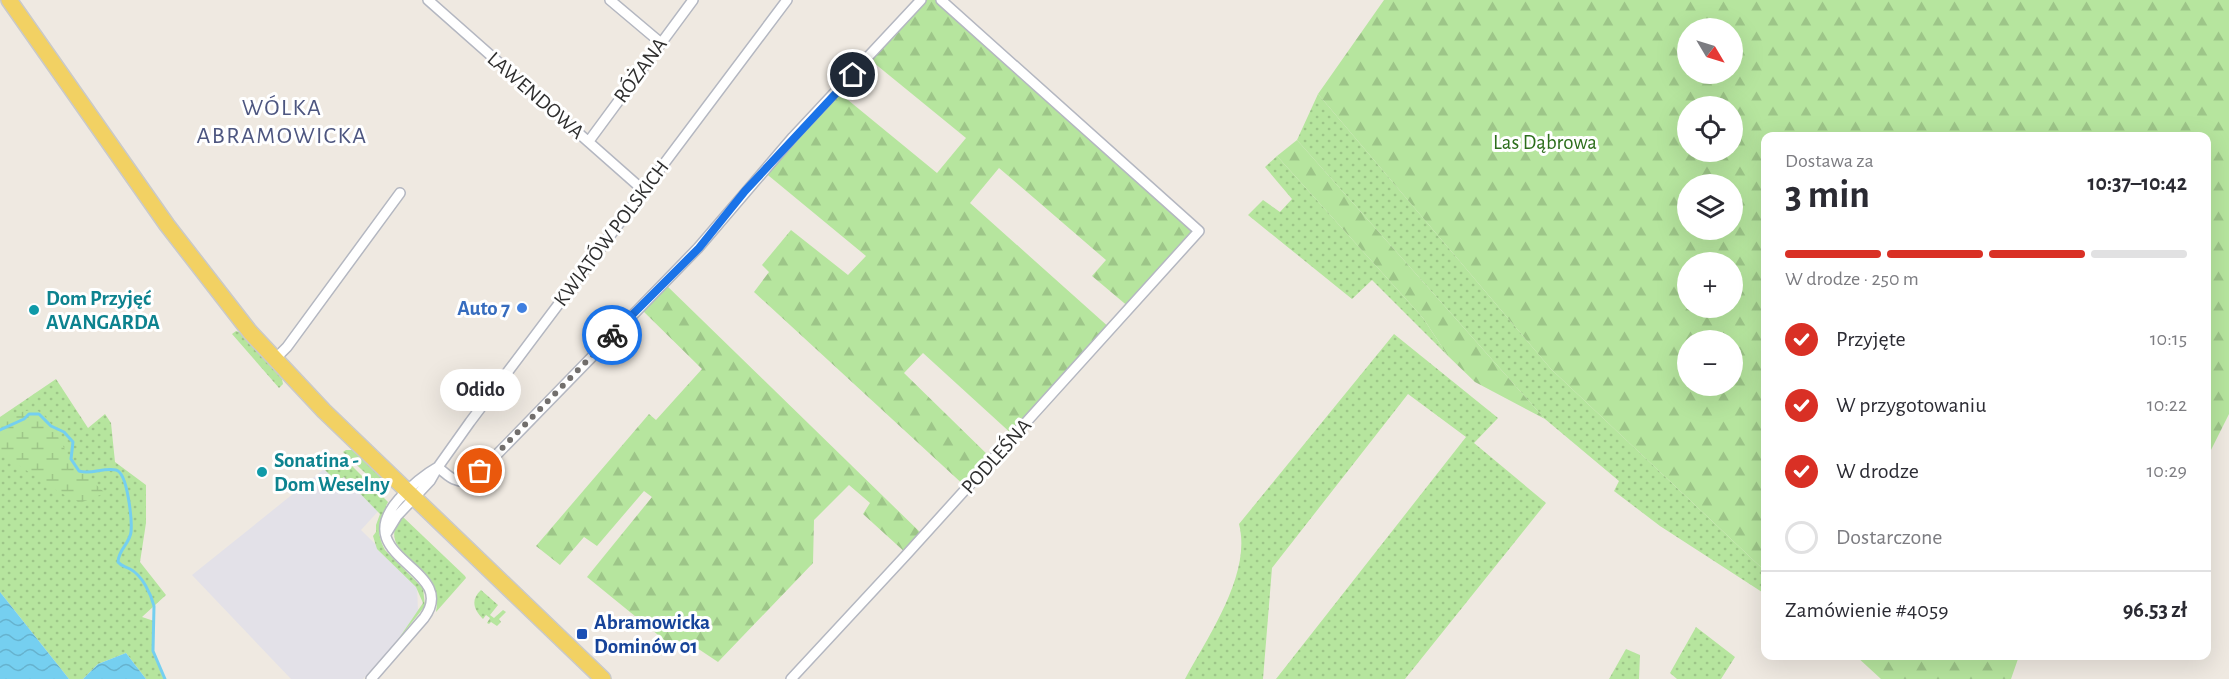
<!DOCTYPE html>
<html lang="pl">
<head>
<meta charset="utf-8">
<style>
  :root { --surface:#fff; --page:#f2f2f3; --text:#2b2b33; --muted:#7c7c81; --line:#e1e1e2; --accent:#d93025 }
  body { margin:0; font-family:"Alegreya Sans",sans-serif; background:var(--page); color:var(--text); height:100vh; display:flex; flex-direction:column; font-size:22px; white-space:nowrap }
  * { box-sizing:border-box; margin:0 }
  p { font-size:20px; color:var(--muted) }
  .icon { flex:none; width:33px; height:33px; fill:none; stroke:currentColor; stroke-width:2; stroke-linecap:round; stroke-linejoin:round }
  .map { position:relative; flex:1; overflow:hidden }
  .details { position:absolute; left:1761px; top:132px; width:450px; height:528px; display:flex; flex-direction:column; background:var(--surface); border-radius:12px; box-shadow:0 6px 24px #0002 }
  .details>* { flex:none }
  .needle { width:39px; rotate:128deg }
  .fabs { position:absolute; left:1677px; top:18px; display:grid; gap:12px }
  .fabs a { display:grid; place-items:center; width:66px; height:66px; border-radius:50%; background:var(--surface); box-shadow:0 6px 24px #0002; font-size:30px }
  .pin { position:absolute; display:grid; place-items:center; width:51px; height:51px; color:#fff; margin:-26px; border:3px solid #fff; border-radius:50%; box-shadow:0 2px 6px #0007 }
  .courier { position:absolute; display:grid; place-items:center; width:60px; height:60px; margin:-30px; border:4px solid #1a73e8; border-radius:50%; background:#fff; color:#222; box-shadow:0 2px 8px #0007 }
  .bubble { position:absolute; height:42px; border-radius:21px; background:var(--surface); box-shadow:0 6px 24px #0002; font-size:20px; font-weight:700; line-height:42px; text-align:center }
  .head em { font-style:normal; font-weight:700 }
  .head div { display:flex; flex-direction:column-reverse }
  .head { display:flex; align-items:center; justify-content:space-between; height:102px; padding:0 24px }
  h1 { font-size:39px; font-weight:700; line-height:45px }
  .bar { display:grid; grid-template-columns:repeat(4,1fr); gap:9px 6px; align-content:center; height:72px; padding:0 24px }
  .bar i { height:8px; border-radius:4px; background:var(--line) }
  .bar .selected { background:var(--accent) }
  .bar p { grid-column:span 4 }
  .line { display:flex; align-items:center; gap:15px; padding:0 24px; border-top:2px solid var(--line) }
  .line div { flex:1 }
  ol { padding:0 24px; list-style:none }
  li { display:flex; align-items:center; gap:18px; height:66px }
  li p { margin-inline-start:auto }
  li .icon { padding:6px; border-radius:50%; background:var(--accent); color:#fff; stroke-width:4 }
  li:last-child { color:var(--muted) }
  li i { width:33px; height:33px; border:3px solid var(--line); border-radius:50% }
  .map>svg:first-child { display:block }
</style>
</head>
<body>
<div class="map">
<svg width="2229" height="679" viewBox="0 0 2229 679">
  <defs>
    <pattern id="grass-dots" width="8" height="8" patternUnits="userSpaceOnUse" patternTransform="scale(1.5)"><rect width="8" height="8" fill="#b6e59e"/><path d="M2 2h.1M6 6h.1" fill="none" stroke="#9dc588" stroke-width="1.8" stroke-linecap="round"/></pattern>
    <pattern id="forest-firs" width="22" height="20" patternUnits="userSpaceOnUse" patternTransform="scale(1.5)"><rect width="22" height="20" fill="#b6e59e"/><path d="M5 1l3.5 6h-7zM16 11l3.5 6h-7z" fill="#9dc588"/></pattern>
    <pattern id="wetland-marsh" width="20" height="14" patternUnits="userSpaceOnUse" patternTransform="scale(1.5)"><rect width="20" height="14" fill="#b6e59e"/><path d="M1 5h8M5 5V1M11 12h8M15 12V8" fill="none" stroke="#9dc588"/></pattern>
    <pattern id="water-waves" width="16" height="10" patternUnits="userSpaceOnUse" patternTransform="scale(1.5)"><rect width="16" height="10" fill="#75cff0"/><path d="M0 5q4-4 8 0t8 0" fill="none" stroke="#66b2ce"/></pattern>
  </defs>
  <rect width="100%" height="100%" fill="#efe9e1"/>
  <path fill="#e3e1e8" d="M 339,457 L 383,506 L 361,530 L 417,585 L 418,611 L 397,641 L 363,679 L 291,679 L 192,575 Z"/>
  <path fill="url(#grass-dots)" d="M 1318,94 L 1551,369 L 1765,571 L 1765,594 L 1660,526 L 1614,491 L 1619,481 L 1545,419 L 1297,140 Z
    M 1277,156 L 1423,318 L 1448,356 L 1372,280 L 1352,299 L 1248,215 L 1263,200 L 1280,212 L 1292,199 L 1265,167 Z
    M 236,331 L 242,333 L 282,379 L 283,384 L 279,388 L 232,334 Z
    M 1394,334 L 1498,418 L 1474,443 L 1546,503 L 1405,679 L 1276,679 L 1466,437 L 1408,394 L 1272,568 L 1263,679 L 1185,679 C 1208,636 1252,574 1239,524 Z
    M 56,379 L 88,428 L 105,414 L 111,423 L 115,462 L 146,485 L 146,523 L 140,562 L 166,595 L 142,617 L 154,621 L 153,651 L 165,679 L 146,679 L 126,653 L 98,664 L 83,679 L 69,679 L 0,592 L 0,417 Z
    M 346,450 L 352,450 L 385,481 L 380,487 L 343,452 Z
    M 341,455 L 388,502 L 386,506 L 388,508 C 376,521 377,535 385,550 L 423,588 L 425,606 L 397,641 L 423,603 L 416,587 L 377,549 L 373,536 L 376,532 L 376,525 L 380,514 L 344,477 L 337,482 L 324,469 Z
    M 402,516 L 465,576 L 466,578 L 436,612 C 443,573 412,570 396,543 C 392,532 395,526 402,516 Z
    M 481,590 L 498,605 L 490,615 L 494,618 L 503,610 L 506,612 L 499,619 L 501,622 L 497,626 L 491,622 L 489,624 L 487,623 L 490,618 L 486,615 L 483,619 C 474,610 470,600 481,590 Z
    M 1696,627 L 1735,657 L 1721,679 L 1677,679 L 1670,673 Z
    M 1626,649 L 1640,655 L 1639,679 L 1609,679 Z"/>
  <path fill="url(#forest-firs)" fill-rule="evenodd" d="M 921,0 L 941,0 L 1199,231 L 1130,308 L 1092,276 L 1106,260 L 999,168 L 970,203 L 1111,329 L 1014,436 L 923,353 L 904,373 L 993,460 L 967,488 L 754,292 L 769,272 L 762,265 L 791,230 L 848,275 L 866,256 L 763,171 L 837,91 L 937,173 L 966,138 L 868,58 Z
    M 1384,0 L 2229,0 L 2229,414 L 2207,458 L 2206,136 L 1766,136 L 1765,571 L 1551,369 L 1318,94 ZM 1688,28 L 1732,28 L 1732,74 L 1688,74 ZM 1688,106 L 1732,106 L 1732,152 L 1688,152 ZM 1688,184 L 1732,184 L 1732,230 L 1688,230 ZM 1688,262 L 1732,262 L 1732,308 L 1688,308 ZM 1688,340 L 1732,340 L 1732,386 L 1688,386 Z
    M 1297,140 L 1545,419 L 1475,382 L 1448,356 L 1423,318 L 1277,156 Z
    M 664,283 L 924,536 L 907,554 L 863,514 L 870,503 L 849,485 L 814,520 L 813,563 L 718,662 L 688,642 L 668,643 L 587,577 L 652,497 L 644,491 L 597,546 L 584,537 L 560,565 L 536,546 L 649,414 L 656,420 L 702,369 L 640,308 Z
    M 1856,656 L 2019,656 L 2011,679 L 1881,679 Z"/>
  <path fill="url(#wetland-marsh)" d="M 35,409 C 55,420 58,441 71,459 C 81,472 94,482 105,493 L 80,503 L 59,492 L 6,457 L 0,457 L 0,417 Z"/>
  <path fill="url(#water-waves)" d="M 0,592 L 69,679 L 0,679 Z
    M 126,653 L 146,679 L 83,679 L 98,664 Z"/>
  <g fill="none" stroke-linecap="round" stroke-linejoin="round">
    <path stroke="#75cff0" stroke-width="3" d="M 0,430 L 24,419 L 29,414 L 39,414 L 51,426 L 64,432 L 73,442 L 71,459 L 79,471 C 91,475 104,467 116,470 C 128,473 132,521 131,532 C 130,543 118,550 118,562 C 122,567 125,566 130,569 C 142,575 151,594 154,606 L 153,651 L 165,679"/>
    <defs>
      <path id="street" d="M 428,0 L 643,190
        M 610,0 L 661,43
        M 589,141 L 693,0
        M 275,359 L 287,347 L 400,193
        M 438,467 C 449,477 456,484 472,480 L 698,248 L 793,137 L 921,0
        M 386,534 L 397,516 L 430,481 L 438,467 L 470,422 L 787,0
        M 371,679 L 424,618 C 461,568 346,559 399,499 C 411,486 422,476 438,467
        M 791,679 L 907,554 L 1199,231 L 941,0"/>
      <path id="primary" d="M 9,0 L 167,225 L 250,332 L 324,411 L 603,679"/>
    </defs>
    <use href="#street" stroke="#b4b7c1" stroke-width="12"/>
    <use href="#primary" stroke="#c9c9c9" stroke-width="18"/>
    <use href="#street" stroke="#fff" stroke-width="9"/>
    <use href="#primary" stroke="#f2d163" stroke-width="15"/>
  </g>
  <g fill="none" stroke-linecap="round" stroke-linejoin="round">
    <path stroke="#726f6d" stroke-width="6" stroke-dasharray="0 10.8" d="M 480,471 L 612,335"/>
    <path stroke="#1a73e8" stroke-width="8" d="M 612,335 L 699,248 L 745,191 L 853,75"/>
  </g>
  <circle fill="#3f7fe0" stroke="#fff" stroke-width="2" cx="522" cy="308" r="6"/>
  <g fill="#0f9aa8" stroke="#fff" stroke-width="2">
    <circle cx="34" cy="310" r="6"/>
    <circle cx="262" cy="472" r="6"/>
  </g>
  <rect fill="#1a4fb4" stroke="#fff" stroke-width="2" x="576" y="628" width="12" height="12" rx="3"/>
  <g text-anchor="middle" stroke-width="6" stroke-linejoin="round" paint-order="stroke">
    <g font-size="21" fill="#2e2e2e" stroke="#fff">
      <text transform="translate(640 70) rotate(-54)" y="7">RÓŻANA</text>
      <text transform="translate(536 95) rotate(41)" y="7">LAWENDOWA</text>
      <text transform="translate(611 233) rotate(-53)" y="7">KWIATÓW POLSKICH</text>
      <text transform="translate(996 456) rotate(-48)" y="7">PODLEŚNA</text>
    </g>
    <g font-size="21" fill="#2c6e1b" stroke="#fff">
      <text x="1545" y="149">Las Dąbrowa</text>
    </g>
    <g font-size="21" font-weight="bold" fill="#0d838f" stroke="#fff" text-anchor="start">
      <text x="46" y="305">Dom Przyjęć<tspan x="46" dy="24">AVANGARDA</tspan></text>
      <text x="274" y="467">Sonatina -<tspan x="274" dy="24">Dom Weselny</tspan></text>
    </g>
    <g font-size="21" font-weight="bold" fill="#366cbe" stroke="#fff" text-anchor="end">
      <text x="510" y="315">Auto 7</text>
    </g>
    <g font-size="21" font-weight="bold" fill="#164399" stroke="#fff" text-anchor="start">
      <text x="594" y="629">Abramowicka<tspan x="594" dy="24">Dominów 01</tspan></text>
    </g>
    <g font-size="24" letter-spacing="1.5" fill="#4d5680" stroke="#fff">
      <text x="282" y="115">WÓLKA<tspan x="282" dy="28">ABRAMOWICKA</tspan></text>
    </g>
  </g>
</svg>
<div class="fabs">
<a><svg class="needle" viewBox="-14 -14 28 28"><path d="M0-13l5 13h-10z" fill="#e53935"/><path d="M0 13l5-13h-10z" fill="#7c7c81"/></svg></a>
<a><svg class="icon" aria-label="locate" viewBox="0 0 24 24"><circle cx="12" cy="12" r="6"/><path d="M12 2v4M12 18v4M2 12h4M18 12h4"/></svg></a>
<a><svg class="icon" aria-label="layers" viewBox="0 0 24 24"><path d="M12 4l9 5-9 5-9-5zM3 14l9 5 9-5"/></svg></a>
<a>+</a>
<a>−</a>
</div>
<div class="pin" style="left:480px;top:471px;background:#ea580c"><svg class="icon" aria-label="bag" viewBox="0 0 24 24"><path d="M5 8h14l-1 12H6zM9 8a3 3 0 0 1 6 0"/></svg></div>
<div class="pin" style="left:853px;top:75px;background:#1f2937"><svg class="icon" aria-label="home" viewBox="0 0 24 24"><path d="M3 11l9-7 9 7M6 9v11h12V9"/></svg></div>
<div class="courier" style="left:612px;top:335px"><svg class="icon" aria-label="bike" viewBox="0 0 24 24"><circle cx="6" cy="16" r="4"/><circle cx="18" cy="16" r="4"/><path d="M6 16l4-8h5l3 8M10 8l3 8H6M13 5h3"/></svg></div>
<div class="bubble" style="left:440px;top:369px;width:81px">Odido</div>
<section class="details">
<div class="head"><div><h1>3 min</h1><p>Dostawa za</p></div><em>10:37–10:42</em></div>
<div class="bar"><i class="selected"></i><i class="selected"></i><i class="selected"></i><i></i><p>W drodze · 250 m</p></div>
<ol>
<li><svg class="icon" aria-label="check" viewBox="0 0 24 24"><path d="M5 12l5 5 9-10"/></svg>Przyjęte<p>10:15</p></li>
<li><svg class="icon" aria-label="check" viewBox="0 0 24 24"><path d="M5 12l5 5 9-10"/></svg>W przygotowaniu<p>10:22</p></li>
<li><svg class="icon" aria-label="check" viewBox="0 0 24 24"><path d="M5 12l5 5 9-10"/></svg>W drodze<p>10:29</p></li>
<li><i></i>Dostarczone</li>
</ol>
<div class="line" style="height:78px"><div>Zamówienie #4059</div><b>96.53 zł</b></div>
</section>
</div>
</body>
</html>
